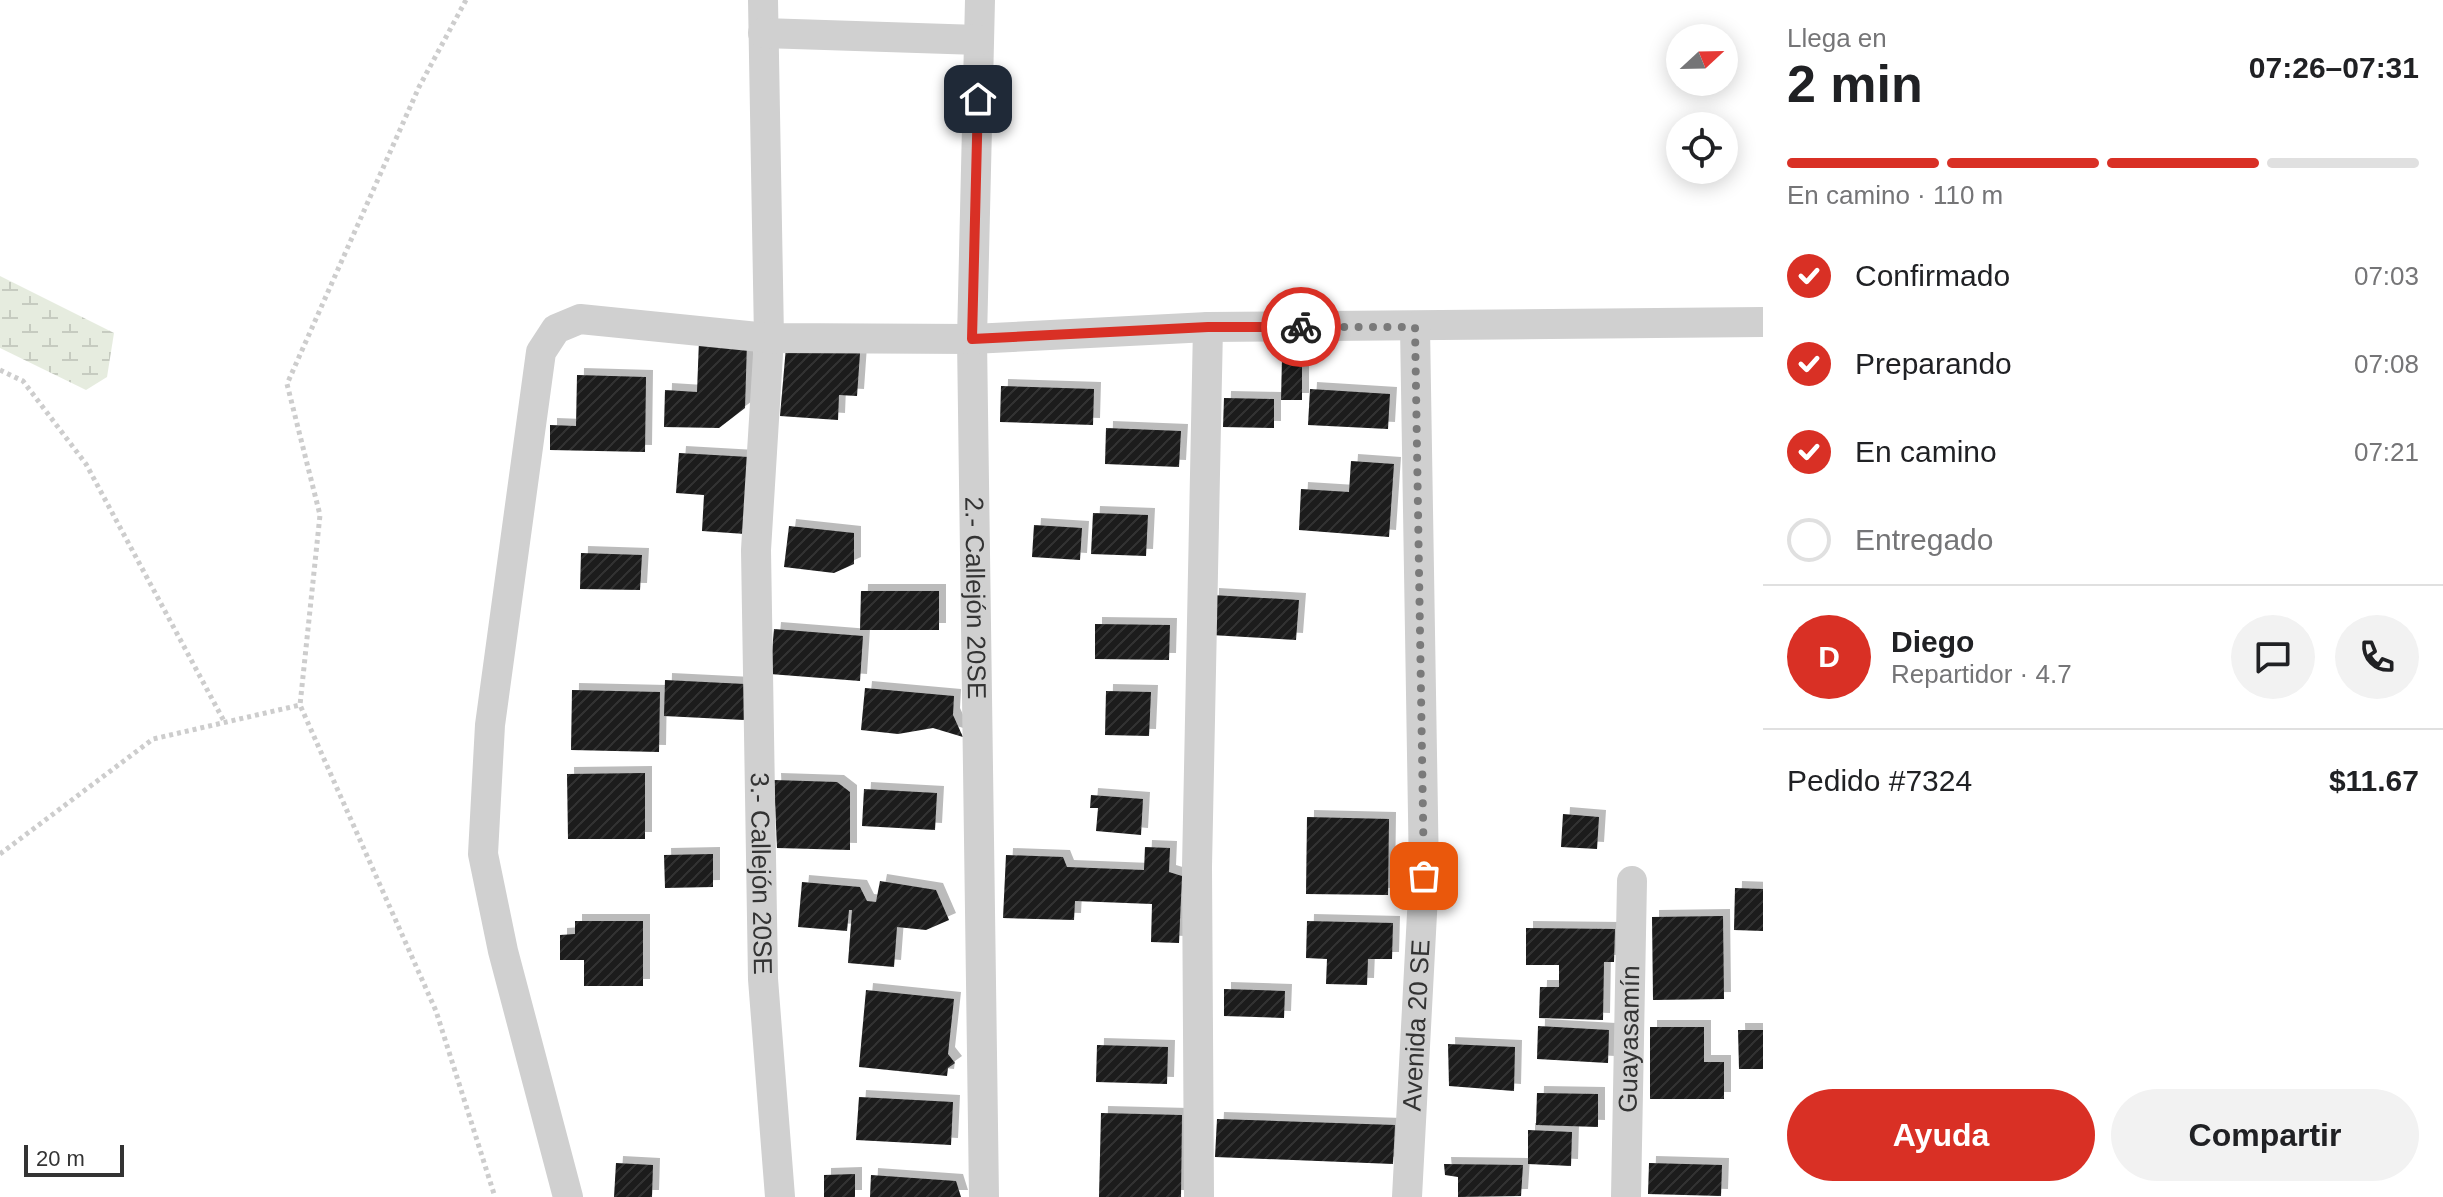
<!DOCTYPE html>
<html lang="es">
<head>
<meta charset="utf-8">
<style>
  :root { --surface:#fff; --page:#f2f2f2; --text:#202124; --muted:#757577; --line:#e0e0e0; --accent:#d93025 }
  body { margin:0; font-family:Helvetica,sans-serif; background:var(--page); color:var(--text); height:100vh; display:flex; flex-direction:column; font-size:30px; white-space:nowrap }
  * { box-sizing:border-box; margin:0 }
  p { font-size:26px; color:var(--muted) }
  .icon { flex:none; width:44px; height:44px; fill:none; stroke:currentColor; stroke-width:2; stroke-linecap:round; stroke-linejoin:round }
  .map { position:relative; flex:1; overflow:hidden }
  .side { display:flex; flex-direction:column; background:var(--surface); width:680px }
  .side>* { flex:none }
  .needle { width:52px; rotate:68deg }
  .buttons { position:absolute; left:1666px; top:24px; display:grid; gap:16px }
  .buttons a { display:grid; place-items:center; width:72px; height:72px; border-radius:50%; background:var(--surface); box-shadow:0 4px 20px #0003; font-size:40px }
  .scale { position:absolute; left:24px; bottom:20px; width:100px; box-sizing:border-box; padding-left:8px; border:4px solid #333; border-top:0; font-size:22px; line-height:28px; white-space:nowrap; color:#333; -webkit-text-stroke:6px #fff; paint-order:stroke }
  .pin { position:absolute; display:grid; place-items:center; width:68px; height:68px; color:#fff; margin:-34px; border-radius:16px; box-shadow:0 4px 12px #0006 }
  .courier { position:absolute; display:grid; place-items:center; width:80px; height:80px; margin:-40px; border:6px solid #d93025; border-radius:50%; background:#fff; color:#222; box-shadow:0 2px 10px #0007 }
  .summary em { font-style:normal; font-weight:600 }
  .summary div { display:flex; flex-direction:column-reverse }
  .summary { display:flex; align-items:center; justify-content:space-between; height:136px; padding:0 24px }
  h1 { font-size:52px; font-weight:600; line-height:60px }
  .bar { display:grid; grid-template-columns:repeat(4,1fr); gap:12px 8px; align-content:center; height:96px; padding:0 24px }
  .bar i { height:10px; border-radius:6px; background:var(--line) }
  .bar .active { background:var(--accent) }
  .bar p { grid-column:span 4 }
  .line { display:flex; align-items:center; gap:20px; padding:0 24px; border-top:2px solid var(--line) }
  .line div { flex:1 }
  .round { display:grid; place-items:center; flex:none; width:84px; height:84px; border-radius:42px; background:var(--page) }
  ol { padding:0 24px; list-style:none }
  li { display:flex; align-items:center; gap:24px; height:88px }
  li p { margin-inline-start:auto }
  li .icon { padding:8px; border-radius:50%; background:var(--accent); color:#fff; stroke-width:4 }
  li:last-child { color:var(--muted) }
  li i { width:44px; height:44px; border:4px solid var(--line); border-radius:50% }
  .cta { display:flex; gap:16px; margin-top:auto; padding:16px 24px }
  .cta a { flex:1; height:92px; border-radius:48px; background:var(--accent); color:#fff; font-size:32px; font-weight:600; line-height:92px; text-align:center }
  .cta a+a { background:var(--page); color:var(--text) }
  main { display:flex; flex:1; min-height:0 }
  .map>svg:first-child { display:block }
</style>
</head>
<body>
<main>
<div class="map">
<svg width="1763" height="1197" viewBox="0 0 1763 1197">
  <defs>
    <pattern id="wetland-marsh" width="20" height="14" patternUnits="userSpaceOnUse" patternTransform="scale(2)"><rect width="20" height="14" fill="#e6ecdf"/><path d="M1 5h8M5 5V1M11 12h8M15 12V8" fill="none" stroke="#c6cbc0"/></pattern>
    <pattern id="building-hatch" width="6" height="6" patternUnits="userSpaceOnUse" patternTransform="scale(2)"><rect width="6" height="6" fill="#1a1a1a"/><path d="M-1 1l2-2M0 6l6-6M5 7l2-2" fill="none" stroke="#333"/></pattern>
    <filter id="shadow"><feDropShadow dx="7" dy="-7" stdDeviation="0" flood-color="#0004"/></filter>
  </defs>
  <rect width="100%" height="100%" fill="#fff"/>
  <path fill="url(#wetland-marsh)" d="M 0,276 L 114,333 L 107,377 L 86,390 L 0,348 Z"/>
  <path fill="url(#building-hatch)" filter="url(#shadow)" d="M 699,340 L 747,342 L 745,408 L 719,428 L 664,427 L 665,390 L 697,392 Z
    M 786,347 L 860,353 L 857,396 L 839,395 L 838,420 L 780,416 Z
    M 1282,358 L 1302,358 L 1302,400 L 1281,400 Z
    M 577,375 L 646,377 L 645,452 L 550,450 L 550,425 L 576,426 Z
    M 1001,386 L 1094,389 L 1093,425 L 1000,422 Z
    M 1310,389 L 1390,394 L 1388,429 L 1308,425 Z
    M 1224,398 L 1274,399 L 1274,428 L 1223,427 Z
    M 1106,428 L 1181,431 L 1179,467 L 1105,464 Z
    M 679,453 L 749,457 L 745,534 L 702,531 L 704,495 L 676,493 Z
    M 1351,461 L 1394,464 L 1389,537 L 1299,530 L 1301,489 L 1349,492 Z
    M 1093,513 L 1148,515 L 1146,556 L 1091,554 Z
    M 1034,525 L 1082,528 L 1080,560 L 1032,557 Z
    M 789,526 L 854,533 L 854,564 L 834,573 L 784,567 Z
    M 581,553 L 642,555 L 640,590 L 580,589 Z
    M 861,591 L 939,591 L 939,630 L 860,630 Z
    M 1212,595 L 1299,600 L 1296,640 L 1211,635 Z
    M 1095,624 L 1170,625 L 1169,660 L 1095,659 Z
    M 774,629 L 863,636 L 860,681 L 770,674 Z
    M 665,680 L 745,684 L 744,720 L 664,716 Z
    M 865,688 L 954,696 L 953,715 L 963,737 L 933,728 L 898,734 L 861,730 Z
    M 572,690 L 660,692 L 659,752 L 571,750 Z
    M 1106,691 L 1151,692 L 1149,736 L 1105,735 Z
    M 645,773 L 645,839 L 568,839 L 567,774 Z
    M 774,780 L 837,782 L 850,792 L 850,850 L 777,848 Z
    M 864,789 L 937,793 L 935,830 L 862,826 Z
    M 1091,795 L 1143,799 L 1141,835 L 1096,831 L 1098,808 L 1090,808 Z
    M 1563,814 L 1599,817 L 1597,849 L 1561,847 Z
    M 1307,817 L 1389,819 L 1388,895 L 1306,894 Z
    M 1145,847 L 1170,848 L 1169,872 L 1182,876 L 1179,943 L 1151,942 L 1152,904 L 1075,901 L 1074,920 L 1003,918 L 1006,855 L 1063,857 L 1067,867 L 1144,870 Z
    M 713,854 L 713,887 L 665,888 L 664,855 Z
    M 880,881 L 936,890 L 949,920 L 926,930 L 897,927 L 894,967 L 848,963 L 852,910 L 849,910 L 847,931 L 798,927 L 802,882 L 860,887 L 867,901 L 876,902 Z
    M 1735,888 L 1763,889 L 1763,931 L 1734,930 Z
    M 1723,916 L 1724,999 L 1653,1000 L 1652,917 Z
    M 575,921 L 643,921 L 643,986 L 584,986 L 584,960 L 560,960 L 560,935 L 575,934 Z
    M 1307,921 L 1393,923 L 1392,959 L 1368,959 L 1367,985 L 1326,984 L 1327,959 L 1306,958 Z
    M 1526,928 L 1615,929 L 1614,962 L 1604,962 L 1603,1020 L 1539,1018 L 1540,987 L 1559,987 L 1559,965 L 1526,965 Z
    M 1224,989 L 1285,991 L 1284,1018 L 1224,1016 Z
    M 866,990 L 954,999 L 948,1054 L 955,1063 L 948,1068 L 947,1076 L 859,1067 Z
    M 1538,1026 L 1609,1030 L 1608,1063 L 1537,1059 Z
    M 1650,1027 L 1704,1027 L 1704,1062 L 1724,1062 L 1724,1099 L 1650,1099 Z
    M 1738,1030 L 1763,1030 L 1763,1069 L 1739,1069 Z
    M 1448,1044 L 1515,1047 L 1514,1091 L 1449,1086 Z
    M 1097,1045 L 1168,1047 L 1167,1084 L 1096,1082 Z
    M 1537,1093 L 1598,1094 L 1598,1127 L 1536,1125 Z
    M 859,1097 L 953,1102 L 951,1145 L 856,1140 Z
    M 1101,1113 L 1182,1115 L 1181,1197 L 1099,1197 Z
    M 1217,1119 L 1395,1125 L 1393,1164 L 1215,1157 Z
    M 1528,1130 L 1572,1132 L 1571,1166 L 1528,1164 Z
    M 616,1163 L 653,1165 L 652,1197 L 614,1197 Z
    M 1649,1163 L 1722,1165 L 1721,1196 L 1648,1194 Z
    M 1444,1164 L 1523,1165 L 1521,1196 L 1458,1197 L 1458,1177 L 1445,1175 Z
    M 855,1174 L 855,1197 L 824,1197 L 824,1175 Z
    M 871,1175 L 956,1181 L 961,1197 L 870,1197 Z"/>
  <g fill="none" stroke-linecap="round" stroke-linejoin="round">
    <path stroke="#cdcdcd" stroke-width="5" stroke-dasharray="4 4" stroke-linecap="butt" d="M 466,0 L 419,87 L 287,384 L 320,515 L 300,705 L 436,1011 L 495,1197
      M 0,370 L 23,381 L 86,464 L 225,723
      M 0,854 L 153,739 L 300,705"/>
    <g stroke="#d0d0d0" stroke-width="30">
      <path id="s1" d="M 763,0 L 769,338 L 756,550 L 763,979 L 780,1197"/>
      <path id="s2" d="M 980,0 L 972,339 L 984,1197"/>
      <path d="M 763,33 L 979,40"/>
      <path d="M 568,1197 L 503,951 L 483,854 L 490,725 L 541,352 L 556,329 L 580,319 L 769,338 L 972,339 L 1208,327 L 1763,322"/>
      <path d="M 1199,1197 L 1197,867 L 1208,327"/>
      <path id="s3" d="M 1407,1197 L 1424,876 L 1415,327"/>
      <path id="s4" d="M 1626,1197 L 1632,881"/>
    </g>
  </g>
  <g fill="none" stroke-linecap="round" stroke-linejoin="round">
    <path stroke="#7a7a7a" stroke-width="8" stroke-dasharray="0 14.4" d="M 1301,327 L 1415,327 L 1424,876"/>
    <path stroke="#d93025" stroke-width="10" d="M 978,99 L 972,339 L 1208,327 L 1301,327"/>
  </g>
  <g text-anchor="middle" stroke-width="8" stroke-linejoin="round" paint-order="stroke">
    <g font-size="26" fill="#333" stroke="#fff">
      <text dy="9" stroke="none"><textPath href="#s2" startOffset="598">2.- Callejón 20SE</textPath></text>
      <text dy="9" stroke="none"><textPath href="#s1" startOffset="874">3.- Callejón 20SE</textPath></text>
      <text dy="9" stroke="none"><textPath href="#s3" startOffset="172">Avenida 20 SE</textPath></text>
      <text dy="9" stroke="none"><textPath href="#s4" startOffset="158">Guayasamín</textPath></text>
    </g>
  </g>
</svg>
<div class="buttons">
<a><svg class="needle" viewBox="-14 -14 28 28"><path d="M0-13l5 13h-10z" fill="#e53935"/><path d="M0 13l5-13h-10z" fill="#757577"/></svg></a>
<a><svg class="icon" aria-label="locate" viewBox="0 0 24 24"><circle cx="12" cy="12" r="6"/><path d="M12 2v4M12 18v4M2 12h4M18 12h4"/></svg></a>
</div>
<div class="scale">20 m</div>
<div class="pin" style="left:1424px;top:876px;background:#ea580c"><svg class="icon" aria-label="bag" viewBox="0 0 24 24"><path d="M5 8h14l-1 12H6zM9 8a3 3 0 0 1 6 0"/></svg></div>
<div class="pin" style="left:978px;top:99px;background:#1f2937"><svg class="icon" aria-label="home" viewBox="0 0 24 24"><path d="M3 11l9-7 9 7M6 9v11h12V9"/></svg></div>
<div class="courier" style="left:1301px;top:327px"><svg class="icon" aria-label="bike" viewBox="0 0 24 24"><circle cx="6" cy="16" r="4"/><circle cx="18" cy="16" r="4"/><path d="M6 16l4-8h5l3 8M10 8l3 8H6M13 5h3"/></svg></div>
</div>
<section class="side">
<div class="summary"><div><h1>2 min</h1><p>Llega en</p></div><em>07:26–07:31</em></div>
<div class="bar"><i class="active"></i><i class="active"></i><i class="active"></i><i></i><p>En camino · 110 m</p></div>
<ol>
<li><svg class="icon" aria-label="check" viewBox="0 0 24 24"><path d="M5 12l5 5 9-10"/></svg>Confirmado<p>07:03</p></li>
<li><svg class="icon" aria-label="check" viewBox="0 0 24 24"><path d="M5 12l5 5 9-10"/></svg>Preparando<p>07:08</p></li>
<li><svg class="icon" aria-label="check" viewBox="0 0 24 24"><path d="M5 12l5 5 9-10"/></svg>En camino<p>07:21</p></li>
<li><i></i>Entregado</li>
</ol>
<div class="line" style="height:144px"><b class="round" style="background:var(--accent);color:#fff">D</b><div><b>Diego</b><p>Repartidor · 4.7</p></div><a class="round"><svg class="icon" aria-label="chat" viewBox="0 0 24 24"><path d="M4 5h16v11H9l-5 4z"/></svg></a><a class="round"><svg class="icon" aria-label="phone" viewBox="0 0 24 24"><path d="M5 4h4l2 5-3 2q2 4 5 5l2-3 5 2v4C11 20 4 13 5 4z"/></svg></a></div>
<div class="line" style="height:104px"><div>Pedido #7324</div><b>$11.67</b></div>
<div class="cta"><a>Ayuda</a><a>Compartir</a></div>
</section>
</main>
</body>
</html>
